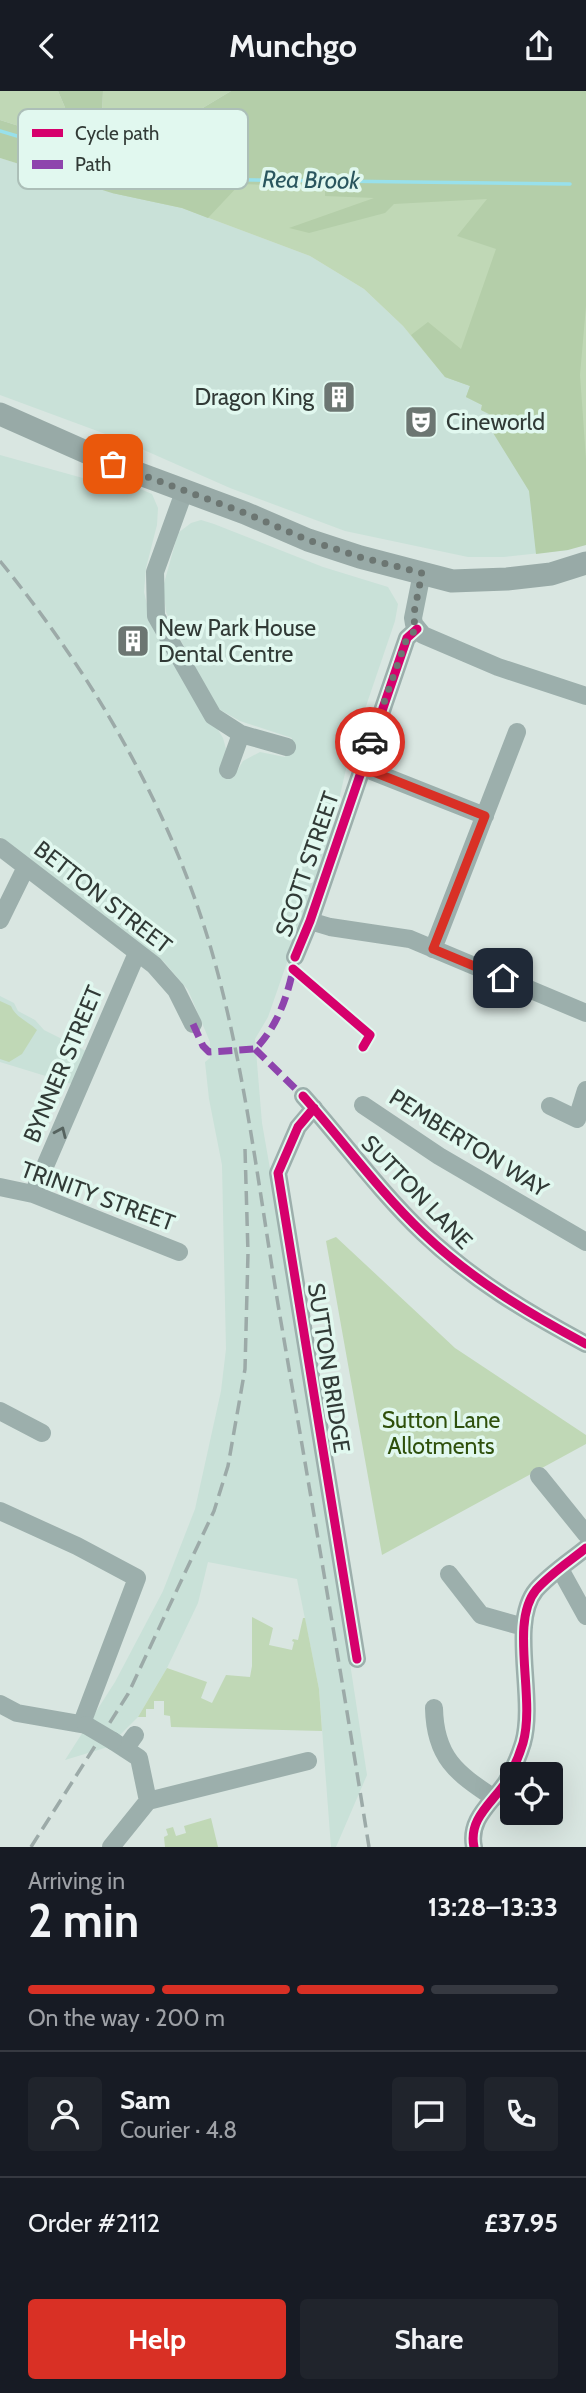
<!DOCTYPE html>
<html lang="en">
<head>
<meta charset="utf-8">
<style>
  :root { --surface:#171b24; --page:#20242c; --text:#f1f3f6; --muted:#9ea1a6; --line:#363941; --accent:#d93025 }
  body { margin:0; font-family:Cabin,sans-serif; background:var(--page); color:var(--text); height:100vh; display:flex; flex-direction:column; font-size:26px; white-space:nowrap }
  * { box-sizing:border-box; margin:0 }
  p { font-size:23px; color:var(--muted) }
  .icon { flex:none; width:38px; height:38px; fill:none; stroke:currentColor; stroke-width:2; stroke-linecap:round; stroke-linejoin:round }
  .map { position:relative; height:1756px; overflow:hidden }
  .side { display:flex; flex-direction:column; background:var(--surface); flex:1 }
  .side>* { flex:none }
  .fabs { position:absolute; left:500px; top:1671px; display:grid; gap:14px }
  .fabs a { display:grid; place-items:center; width:63px; height:63px; border-radius:7px; background:var(--surface); box-shadow:0 7px 28px #0002; font-size:35px }
  .pin { position:absolute; display:grid; place-items:center; width:60px; height:60px; color:#fff; margin:-30px; border-radius:14px; box-shadow:0 4px 10px #0006 }
  .courier { position:absolute; display:grid; place-items:center; width:70px; height:70px; margin:-35px; border:5px solid #d93025; border-radius:50%; background:#fff; color:#222; box-shadow:0 2px 9px #0007 }
  .summary em { font-style:normal; font-weight:700 }
  .summary div { display:flex; flex-direction:column-reverse }
  .summary { display:flex; align-items:center; justify-content:space-between; height:119px; padding:0 28px }
  h1 { font-size:46px; font-weight:700; line-height:52px }
  .bar { display:grid; grid-template-columns:repeat(4,1fr); gap:10px 7px; align-content:center; height:84px; padding:0 28px }
  .bar i { height:9px; border-radius:5px; background:var(--line) }
  .bar .active { background:var(--accent) }
  .bar p { grid-column:span 4 }
  .line { display:flex; align-items:center; gap:18px; padding:0 28px; border-top:2px solid var(--line) }
  .line div { flex:1 }
  .round { display:grid; place-items:center; flex:none; width:74px; height:74px; border-radius:7px; background:var(--page) }
  .cta { display:flex; gap:14px; margin-top:auto; padding:14px 28px }
  .cta a { flex:1; height:80px; border-radius:7px; background:var(--accent); color:#fff; font-size:28px; font-weight:700; line-height:80px; text-align:center }
  .cta a+a { background:var(--page); color:var(--text) }
  header { display:flex; justify-content:space-between; align-items:center; height:91px; padding:0 28px; background:var(--surface); font-size:32px; font-weight:700 }
  .map>svg:first-child { display:block }
</style>
</head>
<body>
<header><svg class="icon" aria-label="back" viewBox="0 0 24 24"><path d="M15 5l-7 7 7 7"/></svg>Munchgo<svg class="icon" aria-label="share" viewBox="0 0 24 24"><path d="M12 15V3M7 8l5-5 5 5M5 13v7h14v-7"/></svg></header>
<div class="map">
<svg width="586" height="1756" viewBox="0 0 586 1756">
  <rect width="100%" height="100%" fill="#d9e6e1"/>
  <path fill="#c9e1d8" d="M 0,67 L 112,101 L 182,117 L 310,165 L 364,198 L 403,235 L 445,285 L 470,295 L 482,314 L 481,319 L 495,326 L 568,459 L 504,466 L 468,466 L 345,440 L 230,397 L 119,348 L 0,304 Z
    M 0,364 L 90,389 L 133,395 L 152,403 L 158,417 L 157,434 L 146,477 L 144,501 L 150,526 L 223,647 L 233,683 L 235,683 L 243,670 L 260,661 L 285,666 L 292,647 L 240,630 L 215,616 L 166,521 L 163,496 L 178,442 L 191,432 L 201,429 L 214,433 L 323,476 L 388,496 L 398,513 L 395,530 L 349,665 L 330,748 L 268,926 L 255,948 L 262,1032 L 307,1289 L 367,1684 L 336,1756 L 331,1756 L 319,1598 L 297,1488 L 208,1471 L 198,1512 L 167,1577 L 138,1626 L 108,1656 L 65,1669 L 115,1591 L 163,1500 L 195,1418 L 221,1300 L 226,1258 L 222,1074 L 209,1008 L 205,971 L 210,967 L 210,951 L 188,899 L 164,871 L 0,746 Z
    M 0,905 L 14,912 L 18,920 L 35,929 L 44,939 L 88,961 L 75,994 L 0,971 Z"/>
  <path fill="#c0d8b6" d="M 0,0 L 58,0 L 69,26 L 71,47 L 41,42 L 0,29 Z
    M 103,0 L 231,0 L 201,18 L 157,19 L 102,23 Z
    M 586,0 L 586,454 L 495,326 L 481,319 L 482,314 L 466,306 L 470,295 L 445,286 L 403,235 L 364,198 L 310,165 L 182,117 L 112,102 L 128,62 Z
    M 0,910 L 11,915 C 15,926 29,931 37,939 L 22,963 L 9,971 L 0,968 Z
    M 336,1146 L 455,1257 L 586,1344 L 586,1353 L 382,1464 L 326,1150 Z
    M 252,1526 L 273,1537 L 269,1554 L 292,1559 L 294,1551 L 292,1550 L 293,1548 L 298,1549 L 303,1527 L 305,1527 L 319,1598 L 322,1640 L 171,1636 L 170,1625 L 164,1624 L 164,1610 L 154,1610 L 154,1618 L 146,1618 L 146,1626 L 138,1626 L 167,1577 L 207,1591 L 201,1607 L 212,1612 L 226,1584 L 250,1586 L 252,1575 Z
    M 211,1727 L 218,1756 L 165,1756 L 164,1746 L 168,1744 L 166,1738 L 173,1736 L 176,1745 L 186,1742 L 184,1735 Z"/>
  <path fill="#b4cea9" d="M 58,0 L 103,0 L 102,23 L 157,19 L 201,18 L 231,0 L 586,0 L 586,215 L 580,284 L 586,368 L 586,454 L 568,459 L 536,463 L 529,400 L 490,337 L 495,326 L 481,319 L 482,314 L 466,306 L 470,295 L 445,286 L 411,244 L 428,231 L 461,258 L 496,158 L 457,145 L 487,108 L 394,113 L 385,122 L 309,142 L 289,137 L 374,107 L 325,105 L 325,96 L 240,93 L 208,127 L 182,117 L 112,102 L 0,67 L 0,29 L 41,42 L 71,47 L 69,26 Z"/>
  <g fill="none" stroke-linecap="round" stroke-linejoin="round">
    <path stroke="#98e0eb" stroke-width="3.5" d="M 0,40 L 54,56 L 181,88 L 570,93"/>
    <path stroke="#9cafac" stroke-width="18" d="M 184,401 L 155,481 L 156,525 L 213,625 L 241,643 L 287,656
      M 422,482 L 413,527 L 414,533 L 423,544 L 498,576 L 586,605
      M 361,676 L 485,725
      M 228,679 L 241,643
      M 0,756 L 154,874 L 176,899 L 193,933
      M 0,829 L 26,776
      M 310,830 L 330,836 L 410,848 L 586,922
      M 433,858 L 517,641
      M 295,866 L 310,830 L 407,547 L 417,538
      M 303,1005 C 343,1050 379,1100 423,1142 C 471,1188 528,1222 586,1253
      M 363,1014 L 439,1065 L 586,1151
      M 550,1015 L 577,1028 L 586,999
      M 314,1017 L 298,1036 L 278,1082 L 357,1568
      M 0,1096 L 33,1103 L 179,1161
      M 33,1103 L 137,862
      M 0,1320 L 42,1342
      M 539,1385 L 586,1443
      M 0,1420 L 77,1455 L 137,1487 L 82,1632
      M 560,1478 L 586,1525
      M 449,1483 L 481,1524 L 524,1536
      M 0,1613 L 17,1622 L 86,1634
      M 434,1617 C 435,1666 456,1682 494,1707
      M 125,1658 L 135,1644
      M 148,1710 L 308,1670
      M 111,1756 L 148,1710 L 139,1667 L 113,1650
      M 474,1756 C 468,1728 492,1712 506,1691 C 513,1679 519,1665 523,1652 C 536,1607 509,1532 536,1499 C 550,1483 570,1470 586,1457"/>
    <path stroke="#98aaa7" stroke-width="23" d="M 0,323 L 113,373 L 245,422 L 308,449 L 360,466 L 452,490 L 507,488 L 551,483 L 586,472"/>
    <path stroke="#9caaa8" stroke-width="3.5" stroke-dasharray="14 7" stroke-linecap="butt" d="M 0,470 C 99,592 178,730 218,883 C 248,997 261,1115 281,1231 C 311,1406 341,1581 369,1756
      M 31,1756 L 128,1603 L 214,1420 L 228,1375 L 245,1278 L 248,1162 L 245,1058"/>
    <path stroke="#9cafac" stroke-width="18" d="M 86,1634 L 113,1650"/>
    <path stroke="#8e44ad" stroke-width="7" stroke-dasharray="14 7" stroke-linecap="butt" d="M 193,933 L 203,955 L 209,961 L 255,958 C 277,937 289,902 294,873
      M 255,958 L 303,1005"/>
    <defs>
      <path id="cycleway" d="M 295,866 L 310,830 L 407,547 L 417,538
        M 293,878 L 370,944 L 363,956
        M 303,1005 C 343,1050 379,1100 423,1142 C 471,1188 528,1222 586,1253
        M 314,1017 L 298,1036 L 278,1082 L 357,1568
        M 474,1756 C 468,1728 492,1712 506,1691 C 513,1679 519,1665 523,1652 C 536,1607 509,1532 536,1499 C 550,1483 570,1470 586,1457"/>
    </defs>
    <use href="#cycleway" stroke="#e1f8ef" stroke-width="13"/>
    <use href="#cycleway" stroke="#d6006c" stroke-width="9"/>
  </g>
  <defs><path id="oneway-chevron" d="M-2-3.5L2.5 0L-2 3.5" fill="none" stroke-width="1.6" stroke-linecap="round" stroke-linejoin="round" transform="scale(1.75)"/></defs>
  <use stroke="#56635f" href="#oneway-chevron" transform="translate(61 1041) rotate(-66)"/>
  <g fill="none" stroke-linecap="round" stroke-linejoin="round">
    <path stroke="#6c7672" stroke-width="7" stroke-dasharray="0 12.6" d="M 113,373 L 245,422 L 308,449 L 360,466 L 422,482 L 413,527 L 417,538 L 407,547 L 370,651"/>
    <path stroke="#d93025" stroke-width="9" d="M 370,651 L 361,676 L 485,725 L 433,858 L 503,887"/>
  </g>
  <defs>
    <symbol id="building-square" viewBox="-11 -11 22 22"><rect x="-9" y="-9" width="18" height="18" rx="4" fill="#6c7672" stroke="#e1f8ef"/><path d="M-4-6H4V6H1V3H-1V6H-4ZM-2.5-4.3h1.7v1.8h-1.7ZM.8-4.3h1.7v1.8H.8ZM-2.5-1h1.7V.8h-1.7ZM.8-1h1.7V.8H.8Z" fill="#fff"/></symbol>
    <symbol id="theatre-square" viewBox="-11 -11 22 22"><rect x="-9" y="-9" width="18" height="18" rx="4" fill="#6c7672" stroke="#e1f8ef"/><path d="M-5-5.5Q0-4 5-5.5V0Q5 5 0 6Q-5 5-5 0ZM-3.3-2.5H-1v1.5H-3.3ZM1-2.5H3.3v1.5H1ZM-2.8 1Q0 5.5 2.8 1Z" fill="#fff"/></symbol>
  </defs>
  <g fill-rule="evenodd">
    <use href="#building-square" x="320" y="287" width="38" height="38"/>
    <use href="#theatre-square" x="402" y="312" width="38" height="38"/>
    <use href="#building-square" x="114" y="531" width="38" height="38"/>
  </g>
  <g text-anchor="middle" stroke-width="7" stroke-linejoin="round" paint-order="stroke">
    <g font-size="23" fill="#313a36" stroke="#e1f8ef" text-anchor="start">
      <text x="314" y="314" text-anchor="end">Dragon King</text>
      <text x="446" y="339">Cineworld</text>
      <text x="158" y="545">New Park House<tspan x="158" dy="26">Dental Centre</tspan></text>
    </g>
    <g font-size="23" fill="#313a36" stroke="#e1f8ef">
      <text transform="translate(307 773) rotate(-71)" y="8">SCOTT STREET</text>
      <text transform="translate(103 806) rotate(38)" y="8">BETTON STREET</text>
      <text transform="translate(63 973) rotate(-67)" y="8">BYNNER STREET</text>
      <text transform="translate(469 1052) rotate(32)" y="8">PEMBERTON WAY</text>
      <text transform="translate(417 1101) rotate(46)" y="8">SUTTON LANE</text>
      <text transform="translate(98 1105) rotate(20)" y="8">TRINITY STREET</text>
      <text transform="translate(329 1277) rotate(81)" y="8">SUTTON BRIDGE</text>
    </g>
    <g font-size="23" fill="#2f500c" stroke="#e1f8ef">
      <text x="441" y="1337">Sutton Lane<tspan x="441" dy="26">Allotments</tspan></text>
    </g>
    <g font-size="24" font-style="italic" fill="#2a565e" stroke="#e1f8ef">
      <text transform="translate(311 89) rotate(1)" y="8">Rea Brook</text>
    </g>
  </g>
  <rect x="18" y="18" width="230" height="80" rx="10" fill="#e1f8ef" stroke="#acbfb8" stroke-width="2"/>
  <rect x="32" y="38" width="31" height="8" fill="#d6006c"/>
  <rect x="32" y="69" width="31" height="9" fill="#8e44ad"/>
  <g font-size="19" fill="#313a36">
    <text x="75" y="49">Cycle path</text>
    <text x="75" y="80">Path</text>
  </g>
</svg>
<div class="fabs">
<a><svg class="icon" aria-label="locate" viewBox="0 0 24 24"><circle cx="12" cy="12" r="6"/><path d="M12 2v4M12 18v4M2 12h4M18 12h4"/></svg></a>
</div>
<div class="pin" style="left:113px;top:373px;background:#ea580c"><svg class="icon" aria-label="bag" viewBox="0 0 24 24"><path d="M5 8h14l-1 12H6zM9 8a3 3 0 0 1 6 0"/></svg></div>
<div class="pin" style="left:503px;top:887px;background:#1f2937"><svg class="icon" aria-label="home" viewBox="0 0 24 24"><path d="M3 11l9-7 9 7M6 9v11h12V9"/></svg></div>
<div class="courier" style="left:370px;top:651px"><svg class="icon" aria-label="car" viewBox="0 0 24 24"><path d="M5 17H2v-5l4-1 3-4h7l3 4 3 1v5h-3M9 17h6M6 11h13"/><circle cx="7" cy="17" r="2"/><circle cx="17" cy="17" r="2"/></svg></div>
</div>
<section class="side">
<div class="summary"><div><h1>2 min</h1><p>Arriving in</p></div><em>13:28–13:33</em></div>
<div class="bar"><i class="active"></i><i class="active"></i><i class="active"></i><i></i><p>On the way · 200 m</p></div>
<div class="line" style="height:126px"><a class="round"><svg class="icon" aria-label="person" viewBox="0 0 24 24"><circle cx="12" cy="8" r="4"/><path d="M4 21q1-7 8-7t8 7"/></svg></a><div><b>Sam</b><p>Courier · 4.8</p></div><a class="round"><svg class="icon" aria-label="chat" viewBox="0 0 24 24"><path d="M4 5h16v11H9l-5 4z"/></svg></a><a class="round"><svg class="icon" aria-label="phone" viewBox="0 0 24 24"><path d="M5 4h4l2 5-3 2q2 4 5 5l2-3 5 2v4C11 20 4 13 5 4z"/></svg></a></div>
<div class="line" style="height:91px"><div>Order #2112</div><b>£37.95</b></div>
<div class="cta"><a>Help</a><a>Share</a></div>
</section>
</body>
</html>
